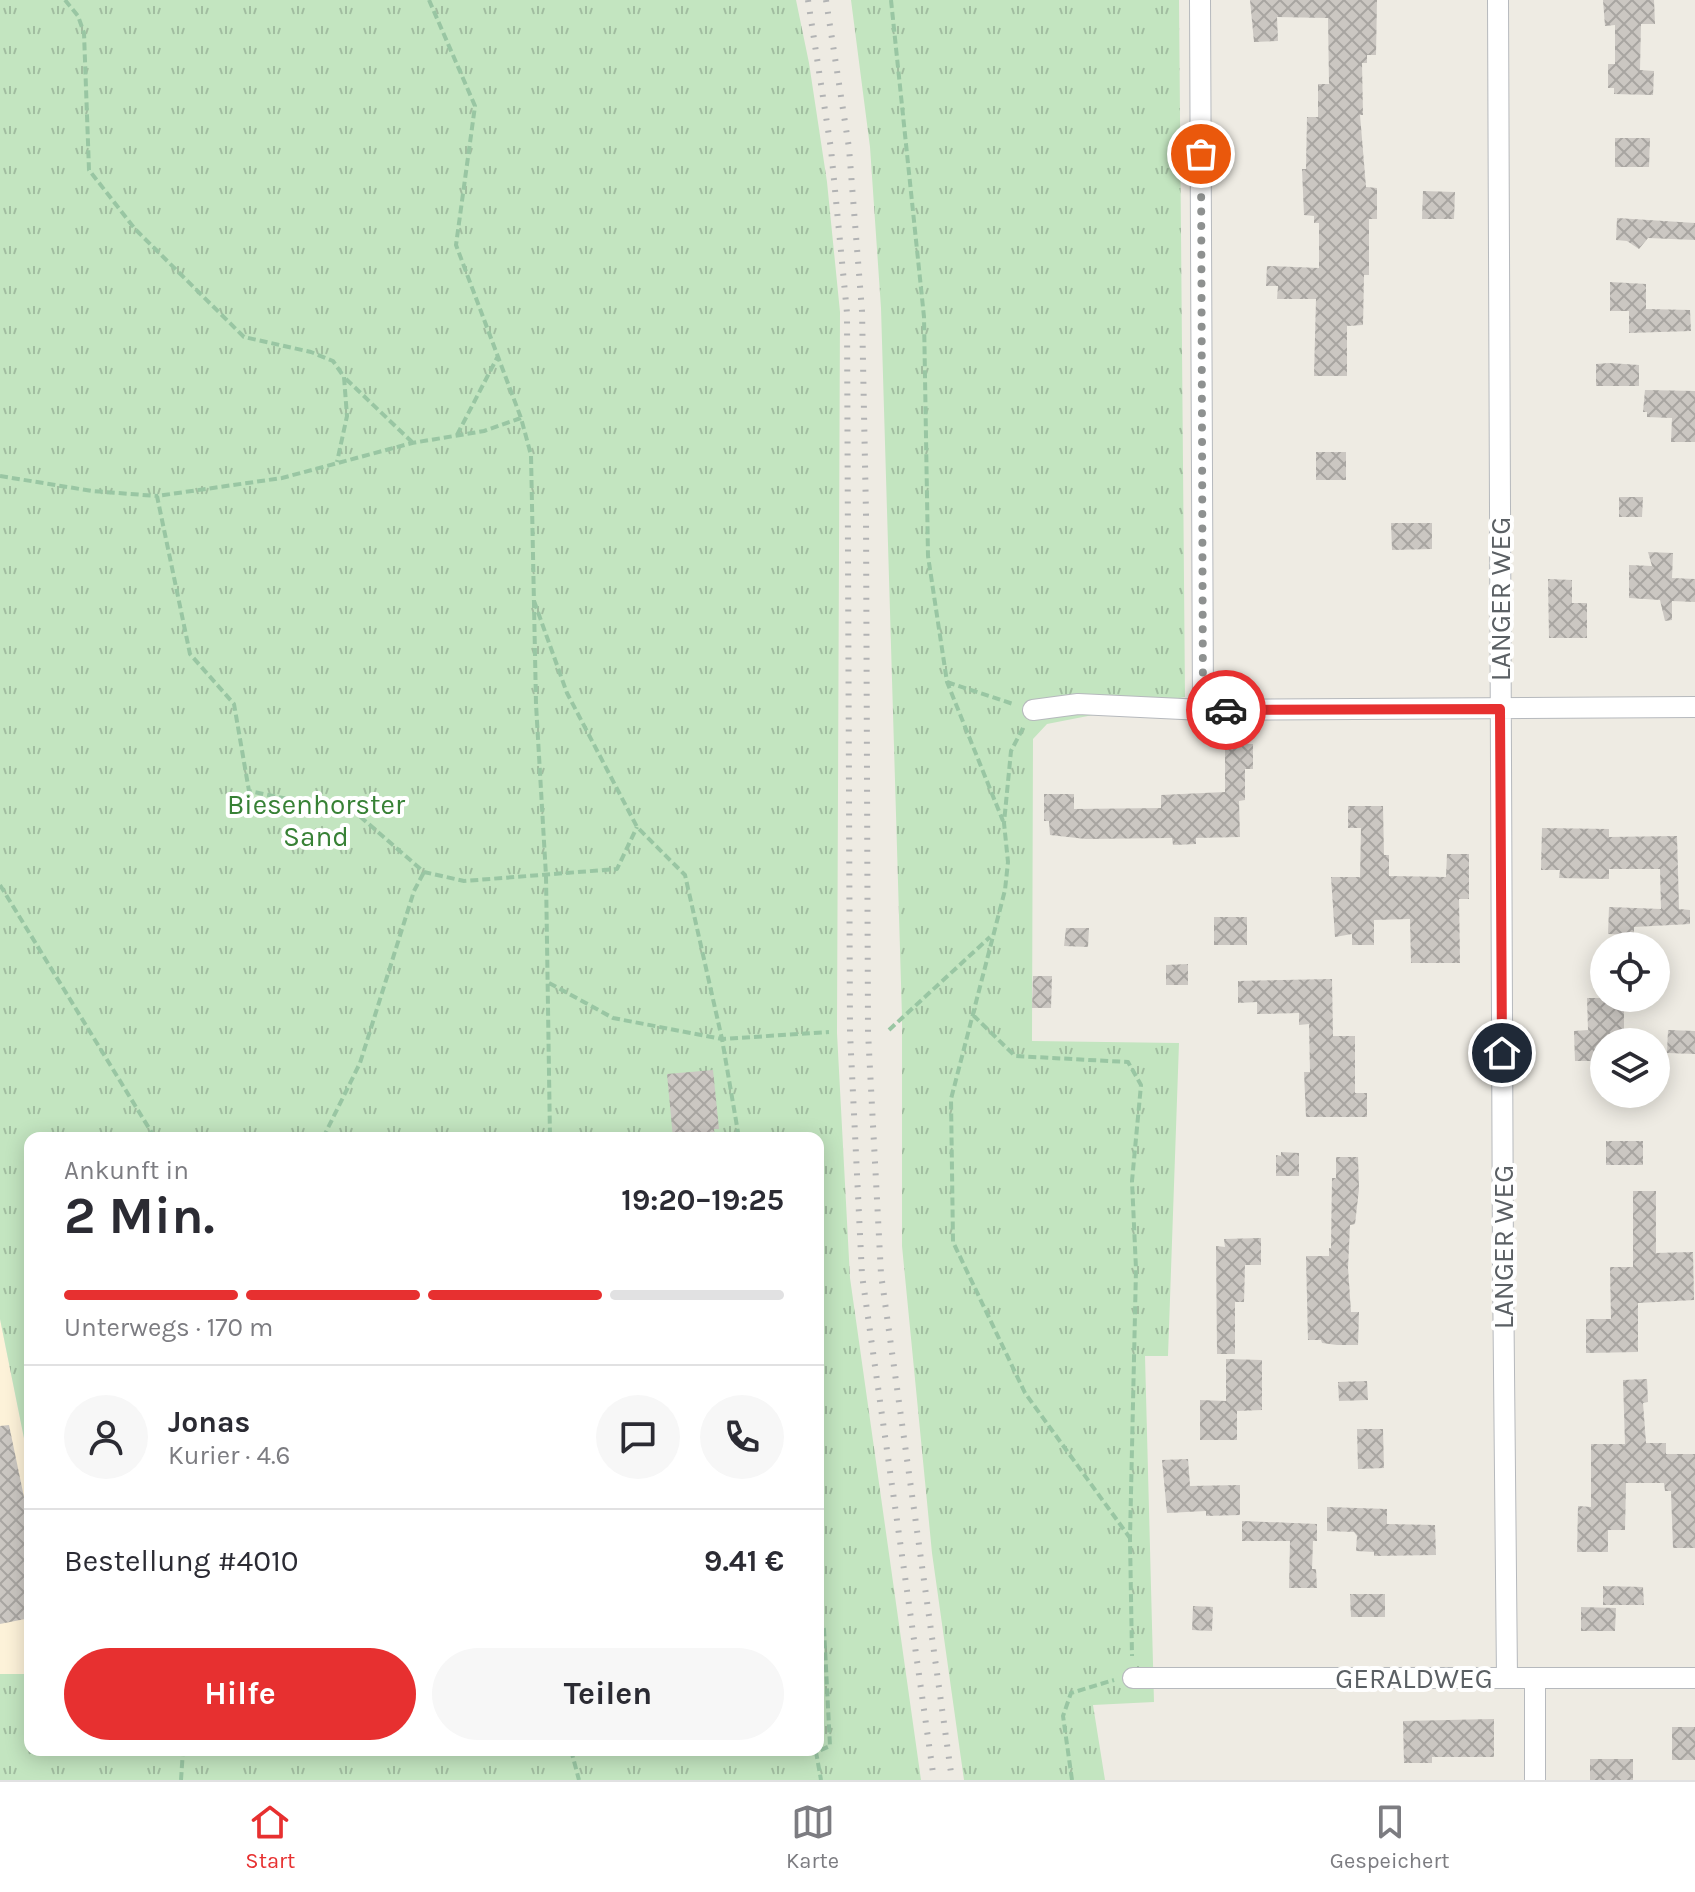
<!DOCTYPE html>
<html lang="de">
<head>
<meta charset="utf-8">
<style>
  :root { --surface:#fff; --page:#f7f7f7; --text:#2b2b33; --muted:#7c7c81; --line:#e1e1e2; --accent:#e73030 }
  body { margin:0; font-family:Karla,sans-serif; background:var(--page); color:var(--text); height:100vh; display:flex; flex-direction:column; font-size:30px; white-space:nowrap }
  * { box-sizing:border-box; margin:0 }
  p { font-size:26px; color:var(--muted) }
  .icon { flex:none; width:44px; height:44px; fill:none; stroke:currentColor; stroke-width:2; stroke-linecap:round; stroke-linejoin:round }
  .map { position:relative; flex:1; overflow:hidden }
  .drawer { position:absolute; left:24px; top:1132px; width:800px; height:624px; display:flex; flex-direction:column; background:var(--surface); border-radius:16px; box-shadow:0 4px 20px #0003 }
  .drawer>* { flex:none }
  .buttons { position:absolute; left:1590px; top:932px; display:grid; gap:16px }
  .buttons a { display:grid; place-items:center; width:80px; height:80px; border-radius:50%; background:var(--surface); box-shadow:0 4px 20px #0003; font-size:40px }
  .pin { position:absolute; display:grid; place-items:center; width:68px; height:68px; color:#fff; margin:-34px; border:4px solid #fff; border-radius:50%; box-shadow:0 2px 8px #0007 }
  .courier { position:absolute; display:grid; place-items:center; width:80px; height:80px; margin:-40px; border:6px solid #e73030; border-radius:50%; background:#fff; color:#222; box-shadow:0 2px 10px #0007 }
  .summary em { font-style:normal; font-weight:700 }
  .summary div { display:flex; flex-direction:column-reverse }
  .summary { display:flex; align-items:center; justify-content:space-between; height:136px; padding:0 40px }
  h1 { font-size:52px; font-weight:700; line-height:60px }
  .bar { display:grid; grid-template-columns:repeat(4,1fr); gap:12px 8px; align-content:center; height:96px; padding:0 40px }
  .bar i { height:10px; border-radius:6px; background:var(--line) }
  .bar .on { background:var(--accent) }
  .bar p { grid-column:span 4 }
  .line { display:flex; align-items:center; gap:20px; padding:0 40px; border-top:2px solid var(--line) }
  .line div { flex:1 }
  .round { display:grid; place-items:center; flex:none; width:84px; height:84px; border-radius:42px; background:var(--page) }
  .primary-button { display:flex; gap:16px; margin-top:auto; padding:16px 40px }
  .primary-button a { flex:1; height:92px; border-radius:48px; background:var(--accent); color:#fff; font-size:32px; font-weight:700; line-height:92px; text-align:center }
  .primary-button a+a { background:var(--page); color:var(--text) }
  .tabs { display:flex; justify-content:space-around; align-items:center; height:112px; border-top:2px solid var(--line); background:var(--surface); font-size:22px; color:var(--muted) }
  .tabs a { display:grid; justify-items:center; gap:4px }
  .tabs .on { color:var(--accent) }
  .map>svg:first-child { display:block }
</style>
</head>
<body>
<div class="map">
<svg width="1695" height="1780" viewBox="0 0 1695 1780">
  <defs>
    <pattern id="grass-tufts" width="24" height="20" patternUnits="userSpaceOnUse" patternTransform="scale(2)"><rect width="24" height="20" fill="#c3e5c0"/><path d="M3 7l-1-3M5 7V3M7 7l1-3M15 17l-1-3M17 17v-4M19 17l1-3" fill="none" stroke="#a1bda0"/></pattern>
    <pattern id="building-cross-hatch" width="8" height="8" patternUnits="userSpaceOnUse" patternTransform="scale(2)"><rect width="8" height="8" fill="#cbc7c2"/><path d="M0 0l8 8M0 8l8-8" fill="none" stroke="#a8a5a1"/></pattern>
  </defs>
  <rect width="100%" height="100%" fill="#eeebe3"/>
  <path fill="#fdf2d9" d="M 0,1319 L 30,1468 L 30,1674 L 0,1674 Z"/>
  <path fill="url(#grass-tufts)" d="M 0,0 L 796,0 L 809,63 L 827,182 L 840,312 L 837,1033 L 850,1278 L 921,1780 L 0,1780 L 0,1674 L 30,1674 L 30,1750 L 818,1750 L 818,1138 L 30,1138 L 30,1468 L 0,1319 Z
    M 851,0 L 1179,0 L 1185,697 L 1047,724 L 1033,739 L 1032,1041 L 1179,1043 L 1168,1356 L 1145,1356 L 1154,1702 L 1093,1705 L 1105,1780 L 964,1780 L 932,1553 L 902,1246 L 902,1017 L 881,308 L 870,147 Z"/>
  <path fill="url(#building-cross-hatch)" d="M 1250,0 L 1377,0 L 1376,55 L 1367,55 L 1367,63 L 1362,63 L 1363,115 L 1360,115 L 1366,187 L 1377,188 L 1377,219 L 1369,219 L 1369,275 L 1364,275 L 1363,325 L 1347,326 L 1347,376 L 1314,376 L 1316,299 L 1277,299 L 1278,286 L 1266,286 L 1267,266 L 1319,268 L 1319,223 L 1314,223 L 1314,216 L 1304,215 L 1302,169 L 1306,169 L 1307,117 L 1318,117 L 1318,84 L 1329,84 L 1328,18 L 1277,17 L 1278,41 L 1254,42 Z
    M 1603,0 L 1654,0 L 1655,24 L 1641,24 L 1640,70 L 1654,71 L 1653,95 L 1614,94 L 1614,88 L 1608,88 L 1608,64 L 1615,64 L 1615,25 L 1605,26 Z
    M 1615,138 L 1650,138 L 1649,167 L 1615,167 Z
    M 1423,191 L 1455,192 L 1454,219 L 1422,219 Z
    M 1617,218 L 1695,223 L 1695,240 L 1648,238 L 1639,249 L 1627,241 L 1616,240 Z
    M 1610,282 L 1646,284 L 1646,309 L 1690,310 L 1691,331 L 1629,333 L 1629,311 L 1610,311 Z
    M 1609,363 L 1639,365 L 1639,386 L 1596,386 L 1596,364 Z
    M 1645,390 L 1695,391 L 1695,442 L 1671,442 L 1672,418 L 1647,417 L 1647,412 L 1643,412 Z
    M 1316,452 L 1346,452 L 1346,480 L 1316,480 Z
    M 1619,497 L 1643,497 L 1642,517 L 1619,517 Z
    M 1391,523 L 1432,523 L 1432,549 L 1392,550 Z
    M 1648,552 L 1673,553 L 1672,578 L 1695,579 L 1695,602 L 1672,601 L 1672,620 L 1665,621 L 1660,600 L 1629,598 L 1629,565 L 1652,566 Z
    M 1548,579 L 1572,580 L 1572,603 L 1587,603 L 1587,638 L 1549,638 Z
    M 1225,744 L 1253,744 L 1253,769 L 1245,769 L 1245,800 L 1239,801 L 1240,837 L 1196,838 L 1196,844 L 1173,845 L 1172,838 L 1086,839 L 1050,835 L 1049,821 L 1044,821 L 1044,794 L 1074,794 L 1074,809 L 1161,808 L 1161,795 L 1225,792 Z
    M 1348,806 L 1383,806 L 1384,855 L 1389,855 L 1389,876 L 1446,877 L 1447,854 L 1469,854 L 1469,899 L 1459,899 L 1460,963 L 1411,963 L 1410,919 L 1374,920 L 1374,945 L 1352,945 L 1352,934 L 1335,937 L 1331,877 L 1360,877 L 1361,828 L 1348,828 Z
    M 1542,828 L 1609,829 L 1609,837 L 1677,836 L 1679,909 L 1690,910 L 1690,924 L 1634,927 L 1634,935 L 1608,934 L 1609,907 L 1661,909 L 1660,869 L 1609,869 L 1609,879 L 1559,878 L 1560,870 L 1541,870 Z
    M 1214,917 L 1247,917 L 1247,945 L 1214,945 Z
    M 1066,928 L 1089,928 L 1088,947 L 1064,946 Z
    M 1188,964 L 1188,985 L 1166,985 L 1166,965 Z
    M 1033,976 L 1052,976 L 1051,1008 L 1032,1008 Z
    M 1332,979 L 1333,1036 L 1355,1036 L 1355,1093 L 1367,1093 L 1367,1117 L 1306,1117 L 1304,1072 L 1310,1072 L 1309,1024 L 1299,1025 L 1299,1013 L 1257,1014 L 1257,1002 L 1238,1003 L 1238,981 Z
    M 1587,998 L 1624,998 L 1624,1042 L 1604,1042 L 1604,1061 L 1575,1061 L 1574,1031 L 1588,1030 Z
    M 1668,1030 L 1695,1031 L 1695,1054 L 1667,1053 Z
    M 713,1070 L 719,1129 L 714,1129 L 715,1138 L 673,1138 L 667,1074 Z
    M 1606,1141 L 1643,1141 L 1643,1165 L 1606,1165 Z
    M 1281,1152 L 1299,1153 L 1299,1176 L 1276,1176 L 1276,1155 L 1281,1156 Z
    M 1336,1157 L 1358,1157 L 1359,1189 L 1355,1224 L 1350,1225 L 1348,1268 L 1351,1312 L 1359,1312 L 1358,1345 L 1337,1345 L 1322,1343 L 1321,1340 L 1308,1340 L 1306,1256 L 1329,1256 L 1329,1248 L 1331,1248 L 1332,1178 L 1336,1178 Z
    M 1633,1191 L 1656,1191 L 1656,1253 L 1693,1252 L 1694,1300 L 1638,1303 L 1638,1352 L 1586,1353 L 1586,1319 L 1611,1319 L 1610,1267 L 1633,1267 Z
    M 1261,1238 L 1261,1265 L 1245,1265 L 1244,1302 L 1235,1302 L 1235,1354 L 1217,1354 L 1216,1246 L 1225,1247 L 1224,1239 Z
    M 1226,1359 L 1262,1360 L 1262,1410 L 1237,1411 L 1237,1440 L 1200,1440 L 1200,1400 L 1226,1401 Z
    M 1647,1379 L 1648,1402 L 1643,1403 L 1646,1443 L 1666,1443 L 1666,1454 L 1695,1454 L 1695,1548 L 1673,1548 L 1671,1491 L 1665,1491 L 1664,1483 L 1626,1483 L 1625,1530 L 1608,1530 L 1608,1552 L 1577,1552 L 1578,1506 L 1591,1507 L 1591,1444 L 1625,1444 L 1623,1380 Z
    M 1367,1381 L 1368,1400 L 1339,1401 L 1338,1382 Z
    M 9,1425 L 30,1526 L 30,1618 L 0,1624 L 0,1426 Z
    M 1357,1429 L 1383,1429 L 1384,1468 L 1358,1469 Z
    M 1188,1459 L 1190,1486 L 1240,1485 L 1240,1515 L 1206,1516 L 1206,1511 L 1167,1513 L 1162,1460 Z
    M 1327,1507 L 1387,1509 L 1387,1524 L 1435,1525 L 1436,1555 L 1374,1556 L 1374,1552 L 1356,1551 L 1357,1536 L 1354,1532 L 1327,1531 Z
    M 1242,1521 L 1317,1524 L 1317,1541 L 1313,1541 L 1312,1569 L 1316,1569 L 1317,1588 L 1289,1588 L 1290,1541 L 1242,1541 Z
    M 1603,1586 L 1643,1587 L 1644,1605 L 1603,1605 Z
    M 1350,1594 L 1385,1594 L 1385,1617 L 1351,1617 Z
    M 1193,1606 L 1213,1607 L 1212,1631 L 1192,1630 Z
    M 1581,1607 L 1616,1608 L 1615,1631 L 1581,1631 Z
    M 1494,1719 L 1494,1757 L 1432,1757 L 1432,1763 L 1404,1763 L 1403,1721 Z
    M 1672,1727 L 1695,1727 L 1695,1760 L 1672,1760 Z
    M 1590,1759 L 1633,1759 L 1633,1780 L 1590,1780 Z"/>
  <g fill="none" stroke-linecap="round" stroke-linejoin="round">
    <defs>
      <path id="minor" d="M 1200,0 L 1203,710
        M 1498,0 L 1503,1269 L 1507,1678
        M 1033,710 L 1078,704 L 1203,710 L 1695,707
        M 1133,1678 L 1695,1678
        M 1535,1780 L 1535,1678"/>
    </defs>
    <use href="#minor" stroke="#b6b9bd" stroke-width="22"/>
    <path stroke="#99c6a3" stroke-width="4" stroke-dasharray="8 4" stroke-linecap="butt" d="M 65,0 L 78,16 L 84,33 L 89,170 L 135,229 L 244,337 L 311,352 L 333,361 L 344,377 L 347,416 L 337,462
      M 429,0 L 475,106 L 456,245 L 521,418 L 531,455 L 536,704 L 546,876 L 550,1138
      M 891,0 L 924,317 L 928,556 L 947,682 L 1003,821
      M 346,379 L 412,442
      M 521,418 L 484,431 L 412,443 L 282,478 L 157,496 L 190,654 L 234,704 L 249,791 L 356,813 L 424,872 L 464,881 L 617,869 L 637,827
      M 457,435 L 498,356
      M 0,476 L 92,491 L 157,496
      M 534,601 L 567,693 L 637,827 L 685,875 L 722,1039 L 739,1138
      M 947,682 L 1013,704
      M 1023,728 L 1011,751 L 1004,823 L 1008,862 L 1005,890 L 951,1099 L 953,1242 L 1025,1393 L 1130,1538
      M 0,885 L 155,1138
      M 549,983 L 613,1018 L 722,1039 L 829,1032
      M 973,1015 L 1015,1056 L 1128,1062 L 1141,1085 L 1132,1181 L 1136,1269 L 1130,1538 L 1132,1656
      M 889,1030 L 990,937
      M 323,1138 L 360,1063 L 414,891 L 424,872
      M 818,1618 L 824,1629 L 830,1746 L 816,1752 L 821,1780
      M 571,1750 L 579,1780
      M 181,1780 L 183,1750
      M 1072,1780 L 1063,1716 L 1071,1693 L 1114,1680"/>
    <use href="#minor" stroke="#fff" stroke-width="20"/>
    <path stroke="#b2b3b4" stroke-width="6" stroke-dasharray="2 10" stroke-linecap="butt" d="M 808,0 L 831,149 L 847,313 L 850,1033 L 862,1275 L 934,1780
      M 826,0 L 849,148 L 862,311 L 866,514 L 868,1032 L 881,1274 L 952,1780"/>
  </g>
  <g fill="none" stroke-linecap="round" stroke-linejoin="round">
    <path stroke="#8e9190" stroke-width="8" stroke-dasharray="0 14.4" d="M 1201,154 L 1203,710 L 1226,710"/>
    <path stroke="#e73030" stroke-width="10" d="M 1226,710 L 1500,709 L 1502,1053"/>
  </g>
  <g text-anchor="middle" stroke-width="8" stroke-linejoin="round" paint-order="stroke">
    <g font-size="28" fill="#5b6064" stroke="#fff">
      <text transform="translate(1500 599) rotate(-90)" y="10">LANGER WEG</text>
      <text transform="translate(1503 1247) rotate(-90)" y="10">LANGER WEG</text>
      <text x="1414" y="1688">GERALDWEG</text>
    </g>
    <g font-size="28" fill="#378135" stroke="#fff">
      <text x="316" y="814">Biesenhorster<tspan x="316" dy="32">Sand</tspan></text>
    </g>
  </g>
</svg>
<div class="buttons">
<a><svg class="icon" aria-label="locate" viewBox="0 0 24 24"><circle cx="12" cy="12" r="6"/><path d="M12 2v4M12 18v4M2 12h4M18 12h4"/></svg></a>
<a><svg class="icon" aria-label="layers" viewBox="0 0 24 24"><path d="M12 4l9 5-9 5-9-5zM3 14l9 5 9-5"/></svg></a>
</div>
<div class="pin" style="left:1201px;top:154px;background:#ea580c"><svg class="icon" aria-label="bag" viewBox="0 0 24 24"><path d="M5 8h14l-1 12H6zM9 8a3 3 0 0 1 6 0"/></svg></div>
<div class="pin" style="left:1502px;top:1053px;background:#1f2937"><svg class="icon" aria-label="home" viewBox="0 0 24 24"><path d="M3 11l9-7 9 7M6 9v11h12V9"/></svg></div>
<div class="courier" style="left:1226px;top:710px"><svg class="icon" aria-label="car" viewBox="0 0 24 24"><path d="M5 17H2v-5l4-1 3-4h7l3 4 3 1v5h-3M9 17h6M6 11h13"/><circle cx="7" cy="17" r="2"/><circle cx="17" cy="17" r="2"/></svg></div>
<section class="drawer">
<div class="summary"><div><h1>2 Min.</h1><p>Ankunft in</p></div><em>19:20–19:25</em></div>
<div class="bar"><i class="on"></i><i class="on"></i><i class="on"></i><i></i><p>Unterwegs · 170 m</p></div>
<div class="line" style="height:144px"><a class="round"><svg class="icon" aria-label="person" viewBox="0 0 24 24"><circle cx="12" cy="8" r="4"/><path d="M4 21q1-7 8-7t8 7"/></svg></a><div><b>Jonas</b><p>Kurier · 4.6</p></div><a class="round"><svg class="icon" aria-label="chat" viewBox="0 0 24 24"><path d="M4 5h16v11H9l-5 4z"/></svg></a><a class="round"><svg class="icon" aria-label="phone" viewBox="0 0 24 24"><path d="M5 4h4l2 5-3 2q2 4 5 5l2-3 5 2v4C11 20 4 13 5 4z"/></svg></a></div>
<div class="line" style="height:104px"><div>Bestellung #4010</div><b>9.41 €</b></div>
<div class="primary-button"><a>Hilfe</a><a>Teilen</a></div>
</section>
</div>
<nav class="tabs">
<a class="on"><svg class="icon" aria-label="home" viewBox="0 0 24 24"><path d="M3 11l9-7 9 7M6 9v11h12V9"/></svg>Start</a>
<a><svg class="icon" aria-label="map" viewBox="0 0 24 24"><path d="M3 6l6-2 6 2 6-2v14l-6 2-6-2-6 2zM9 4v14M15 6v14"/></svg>Karte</a>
<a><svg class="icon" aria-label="saved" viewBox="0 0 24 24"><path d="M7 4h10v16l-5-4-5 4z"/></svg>Gespeichert</a>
</nav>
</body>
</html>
